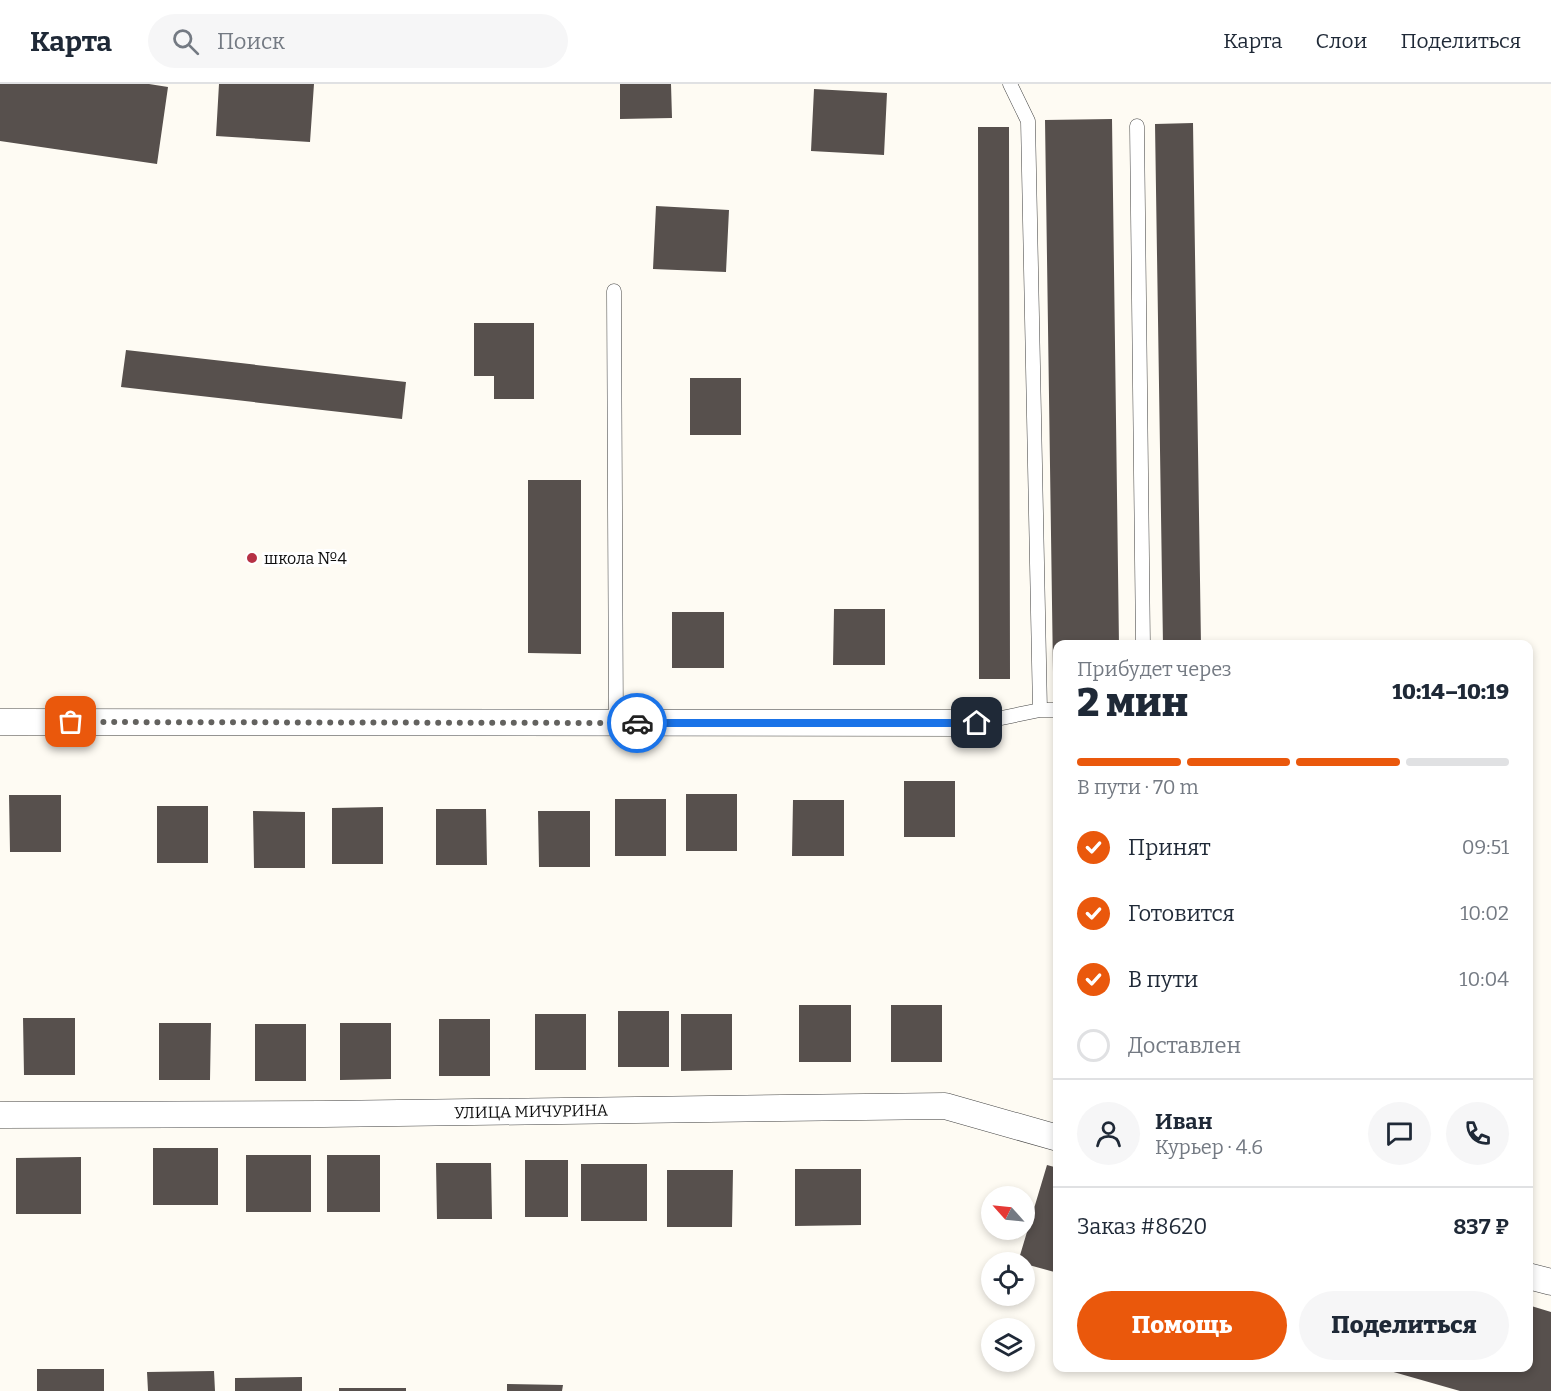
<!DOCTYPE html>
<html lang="ru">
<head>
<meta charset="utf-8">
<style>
  :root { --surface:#fff; --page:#f6f6f7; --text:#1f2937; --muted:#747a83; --line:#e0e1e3; --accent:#ea580c }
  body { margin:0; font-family:Bitter,serif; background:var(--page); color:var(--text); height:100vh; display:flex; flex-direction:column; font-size:22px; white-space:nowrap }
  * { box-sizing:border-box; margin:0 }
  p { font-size:20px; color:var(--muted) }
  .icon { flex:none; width:33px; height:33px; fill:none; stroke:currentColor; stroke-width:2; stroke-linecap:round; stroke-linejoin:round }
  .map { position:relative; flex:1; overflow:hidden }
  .panel { position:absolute; left:1053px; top:556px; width:480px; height:732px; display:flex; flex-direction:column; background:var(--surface); border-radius:12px; box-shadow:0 3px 9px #0003 }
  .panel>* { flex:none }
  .needle { width:39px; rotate:297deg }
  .fabs { position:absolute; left:981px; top:1102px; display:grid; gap:12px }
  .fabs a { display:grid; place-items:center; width:54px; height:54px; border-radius:50%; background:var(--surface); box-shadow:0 3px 9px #0003; font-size:30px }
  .pin { position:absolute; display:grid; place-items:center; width:51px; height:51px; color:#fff; margin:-26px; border-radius:12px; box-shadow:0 3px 9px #0006 }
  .courier { position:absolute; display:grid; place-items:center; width:60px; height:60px; margin:-30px; border:4px solid #1a73e8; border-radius:50%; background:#fff; color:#222; box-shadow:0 2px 8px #0007 }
  .overview em { font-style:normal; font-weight:800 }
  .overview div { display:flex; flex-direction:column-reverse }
  .overview { display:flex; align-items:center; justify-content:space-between; height:102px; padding:0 24px }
  h1 { font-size:39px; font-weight:800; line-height:45px }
  .bar { display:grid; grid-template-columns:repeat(4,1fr); gap:9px 6px; align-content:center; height:72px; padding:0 24px }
  .bar i { height:8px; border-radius:4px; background:var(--line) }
  .bar .current { background:var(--accent) }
  .bar p { grid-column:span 4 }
  .line { display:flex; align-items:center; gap:15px; padding:0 24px; border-top:2px solid var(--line) }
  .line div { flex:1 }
  .round { display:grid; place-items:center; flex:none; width:63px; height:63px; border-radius:32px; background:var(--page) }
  ol { padding:0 24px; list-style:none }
  li { display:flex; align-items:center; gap:18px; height:66px }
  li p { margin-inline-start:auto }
  li .icon { padding:6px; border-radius:50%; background:var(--accent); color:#fff; stroke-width:4 }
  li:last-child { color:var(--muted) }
  li i { width:33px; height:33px; border:3px solid var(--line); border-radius:50% }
  .action { display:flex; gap:12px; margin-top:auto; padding:12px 24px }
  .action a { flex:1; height:69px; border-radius:36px; background:var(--accent); color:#fff; font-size:24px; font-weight:800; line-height:69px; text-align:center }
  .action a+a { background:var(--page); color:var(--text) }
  header { display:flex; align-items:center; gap:36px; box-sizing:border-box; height:84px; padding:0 30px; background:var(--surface); border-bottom:2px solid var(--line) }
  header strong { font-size:28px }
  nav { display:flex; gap:33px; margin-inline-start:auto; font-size:21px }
  .search { width:420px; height:54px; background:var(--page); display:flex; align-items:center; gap:15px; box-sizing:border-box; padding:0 21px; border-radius:33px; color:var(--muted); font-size:22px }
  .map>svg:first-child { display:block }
</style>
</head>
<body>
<header>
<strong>Карта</strong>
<div class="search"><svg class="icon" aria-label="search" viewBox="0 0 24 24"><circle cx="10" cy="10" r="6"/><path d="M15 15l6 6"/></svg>Поиск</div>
<nav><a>Карта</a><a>Слои</a><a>Поделиться</a></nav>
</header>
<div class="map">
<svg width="1551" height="1307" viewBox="0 0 1551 1307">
  <rect width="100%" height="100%" fill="#fefbf3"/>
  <path fill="#57504d" d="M 0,0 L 149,0 L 168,3 L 157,80 L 0,57 Z
    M 219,0 L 314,0 L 310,58 L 216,52 Z
    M 620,0 L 671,0 L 672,34 L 620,35 Z
    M 814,5 L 887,9 L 884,71 L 811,67 Z
    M 1112,35 L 1119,561 L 1058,561 L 1058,588 L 1053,588 L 1045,36 Z
    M 1193,39 L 1201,561 L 1163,561 L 1155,40 Z
    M 978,43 L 1009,43 L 1010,595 L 979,595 Z
    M 656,122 L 729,126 L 726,188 L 653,185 Z
    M 474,239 L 534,239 L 534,315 L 494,315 L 494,292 L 474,292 Z
    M 126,266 L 406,298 L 402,335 L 121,303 Z
    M 690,294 L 741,294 L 741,351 L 690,351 Z
    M 528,396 L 581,396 L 581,570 L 528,569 Z
    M 834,525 L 885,525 L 885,581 L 833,581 Z
    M 672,528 L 724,528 L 724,584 L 672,584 Z
    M 904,697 L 955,697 L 955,753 L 904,753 Z
    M 686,710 L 737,710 L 737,767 L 686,767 Z
    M 9,711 L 61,711 L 61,768 L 10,768 Z
    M 615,715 L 666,715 L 666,772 L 615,772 Z
    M 793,716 L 844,716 L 844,772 L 792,772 Z
    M 157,722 L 208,722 L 208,779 L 157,779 Z
    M 383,723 L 383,780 L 332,780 L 332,724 Z
    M 436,725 L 486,725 L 487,781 L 436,781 Z
    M 253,727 L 305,728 L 305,784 L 254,784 Z
    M 538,727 L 590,727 L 590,783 L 539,783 Z
    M 799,921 L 851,921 L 851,978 L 799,978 Z
    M 891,921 L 942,921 L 942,978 L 891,978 Z
    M 618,927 L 669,927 L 669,983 L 618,983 Z
    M 535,930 L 586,930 L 586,986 L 535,986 Z
    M 681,930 L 732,930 L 732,986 L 681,987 Z
    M 23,934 L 75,934 L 75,991 L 24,991 Z
    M 439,935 L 490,935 L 490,992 L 439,992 Z
    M 159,939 L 211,939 L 210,996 L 159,996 Z
    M 340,939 L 391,939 L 391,995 L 340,996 Z
    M 255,940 L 306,940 L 306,997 L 255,997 Z
    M 153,1064 L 218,1064 L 218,1121 L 153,1121 Z
    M 246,1071 L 311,1071 L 311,1128 L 246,1128 Z
    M 327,1071 L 380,1071 L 380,1128 L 327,1128 Z
    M 81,1073 L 81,1130 L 16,1130 L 16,1074 Z
    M 525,1076 L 568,1076 L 568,1133 L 525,1133 Z
    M 436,1079 L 491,1079 L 492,1135 L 437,1135 Z
    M 581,1080 L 647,1080 L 647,1137 L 581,1137 Z
    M 1047,1081 L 1058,1084 L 1058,1189 L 1018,1178 Z
    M 795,1085 L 861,1085 L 861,1141 L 795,1142 Z
    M 667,1086 L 733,1086 L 732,1143 L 667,1143 Z
    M 1528,1221 L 1551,1228 L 1551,1307 L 1460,1307 L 1383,1285 L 1528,1284 Z
    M 37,1285 L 104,1285 L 104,1307 L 37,1307 Z
    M 214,1287 L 215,1307 L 148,1307 L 147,1288 Z
    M 302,1293 L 302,1307 L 235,1307 L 235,1294 Z
    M 507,1300 L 563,1301 L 562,1307 L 507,1307 Z
    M 339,1304 L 406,1304 L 406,1307 L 339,1307 Z"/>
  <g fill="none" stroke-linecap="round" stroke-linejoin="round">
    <defs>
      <path id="service" d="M 1010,0 L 1028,37 L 1040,626
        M 1137,42 L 1143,561
        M 614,207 L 616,639
        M 977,639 L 1040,626 L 1058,626"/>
      <path id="minor" d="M 0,638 L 977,639
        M 0,1031 L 324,1030 L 945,1022 L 1058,1054
        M 1528,1192 L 1551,1198"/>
    </defs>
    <use href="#service" stroke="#424242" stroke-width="15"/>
    <use href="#minor" stroke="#424242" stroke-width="27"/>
    <use href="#service" stroke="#fff" stroke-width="14"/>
    <use href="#minor" stroke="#fff" stroke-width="26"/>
  </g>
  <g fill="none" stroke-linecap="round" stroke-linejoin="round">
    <path stroke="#63625f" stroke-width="6" stroke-dasharray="0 10.8" d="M 71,638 L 637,639"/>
    <path stroke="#1a73e8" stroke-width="8" d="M 637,639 L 977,639"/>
  </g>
  <circle fill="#b63145" stroke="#fff" stroke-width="2" cx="252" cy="474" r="6"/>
  <g text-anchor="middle" stroke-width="6" stroke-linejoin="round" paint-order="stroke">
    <g font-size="16" fill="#0f0f0f" stroke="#fff" text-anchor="start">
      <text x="264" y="480">школа №4</text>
    </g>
    <g font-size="16" fill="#0f0f0f" stroke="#fff">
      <text transform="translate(531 1027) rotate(-1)" y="6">УЛИЦА МИЧУРИНА</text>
    </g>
  </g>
</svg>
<div class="fabs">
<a><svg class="needle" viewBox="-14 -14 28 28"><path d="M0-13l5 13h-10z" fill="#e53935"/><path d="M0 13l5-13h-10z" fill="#747a83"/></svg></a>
<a><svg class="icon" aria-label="locate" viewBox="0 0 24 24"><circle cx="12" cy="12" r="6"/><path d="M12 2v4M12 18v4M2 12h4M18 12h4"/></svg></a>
<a><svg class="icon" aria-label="layers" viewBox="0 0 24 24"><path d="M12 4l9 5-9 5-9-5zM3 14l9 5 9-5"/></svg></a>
</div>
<div class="pin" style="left:71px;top:638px;background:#ea580c"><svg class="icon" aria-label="bag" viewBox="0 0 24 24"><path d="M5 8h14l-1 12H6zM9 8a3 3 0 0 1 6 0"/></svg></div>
<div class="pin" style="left:977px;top:639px;background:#1f2937"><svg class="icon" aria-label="home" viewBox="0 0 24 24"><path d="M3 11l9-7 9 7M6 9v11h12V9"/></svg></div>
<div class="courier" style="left:637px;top:639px"><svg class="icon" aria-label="car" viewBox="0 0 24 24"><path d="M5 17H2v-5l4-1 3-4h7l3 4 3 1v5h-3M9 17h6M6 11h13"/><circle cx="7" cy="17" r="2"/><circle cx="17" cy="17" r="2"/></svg></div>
<section class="panel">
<div class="overview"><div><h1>2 мин</h1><p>Прибудет через</p></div><em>10:14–10:19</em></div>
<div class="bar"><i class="current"></i><i class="current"></i><i class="current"></i><i></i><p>В пути · 70 m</p></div>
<ol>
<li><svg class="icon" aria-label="check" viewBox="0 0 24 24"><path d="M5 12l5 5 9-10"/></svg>Принят<p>09:51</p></li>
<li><svg class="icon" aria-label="check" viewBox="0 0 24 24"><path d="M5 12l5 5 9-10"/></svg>Готовится<p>10:02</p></li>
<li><svg class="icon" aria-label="check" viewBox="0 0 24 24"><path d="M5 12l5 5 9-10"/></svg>В пути<p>10:04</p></li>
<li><i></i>Доставлен</li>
</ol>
<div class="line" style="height:108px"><a class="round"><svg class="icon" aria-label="person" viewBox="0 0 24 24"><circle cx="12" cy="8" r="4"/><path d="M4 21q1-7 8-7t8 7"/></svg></a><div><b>Иван</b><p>Курьер · 4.6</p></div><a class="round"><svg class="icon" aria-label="chat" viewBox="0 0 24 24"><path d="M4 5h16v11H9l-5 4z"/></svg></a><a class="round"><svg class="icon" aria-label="phone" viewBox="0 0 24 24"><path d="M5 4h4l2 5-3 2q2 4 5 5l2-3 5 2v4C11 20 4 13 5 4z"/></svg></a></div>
<div class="line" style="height:78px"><div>Заказ #8620</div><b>837 ₽</b></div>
<div class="action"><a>Помощь</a><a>Поделиться</a></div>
</section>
</div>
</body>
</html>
